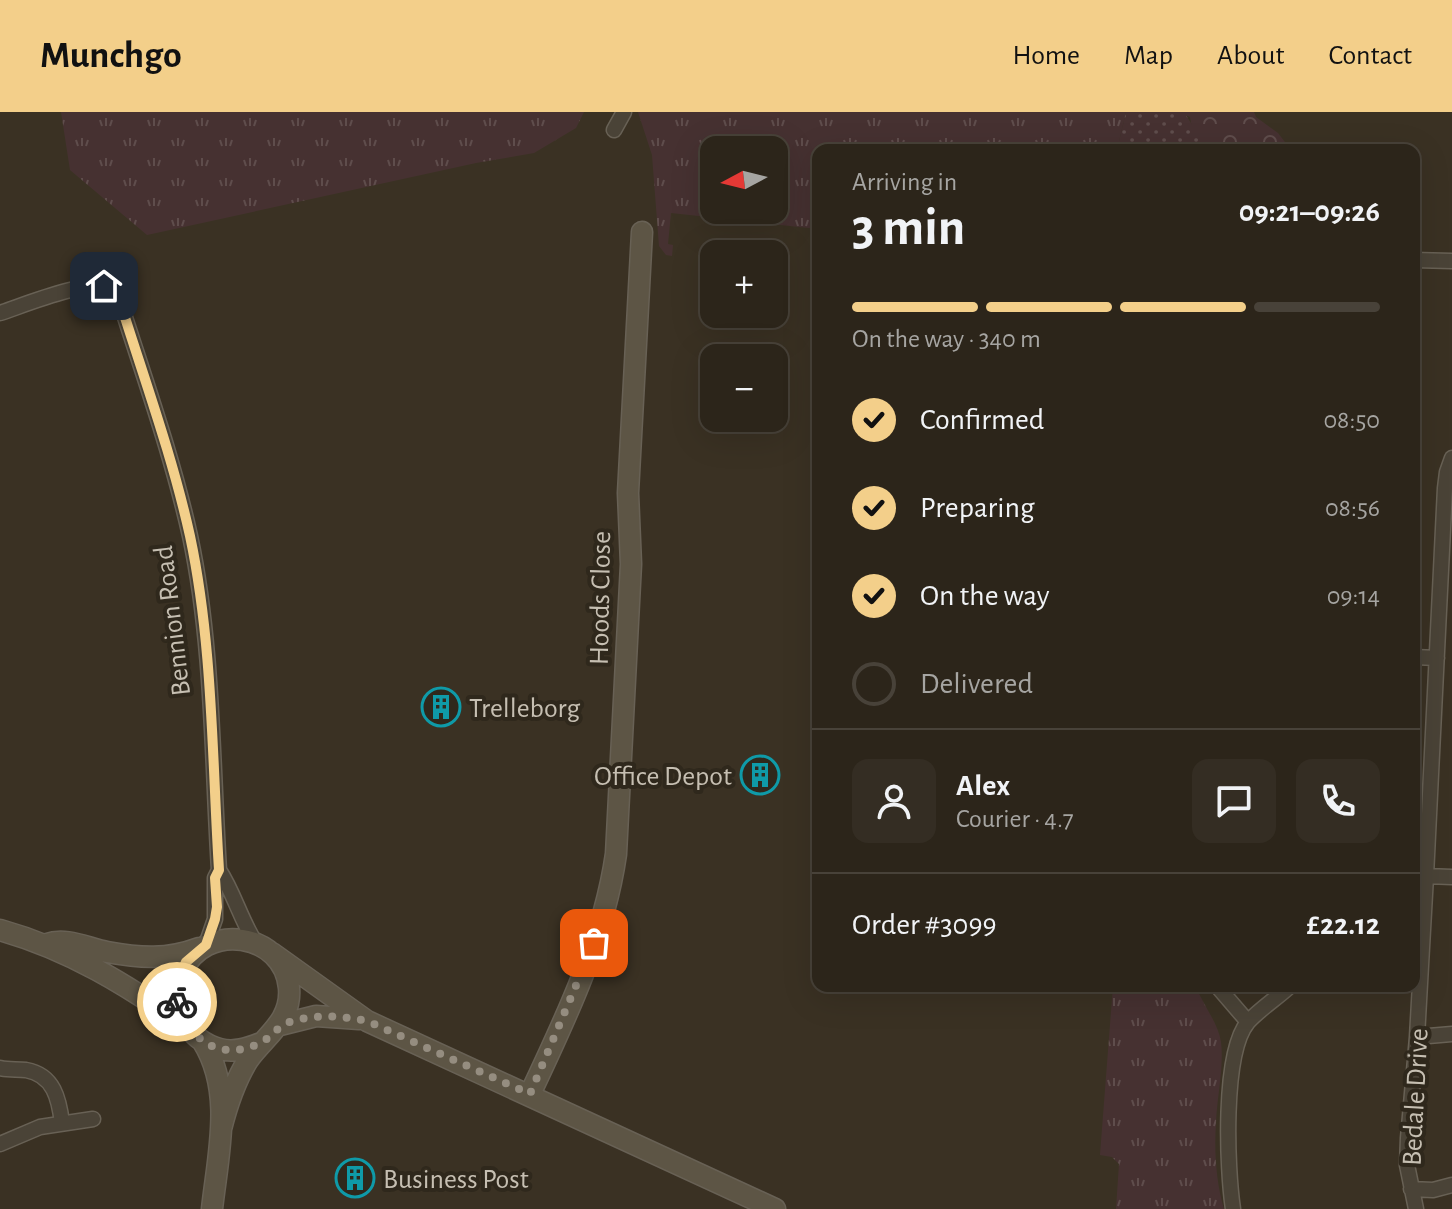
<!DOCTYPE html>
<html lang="en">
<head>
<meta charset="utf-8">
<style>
  :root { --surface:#2c251a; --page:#342d23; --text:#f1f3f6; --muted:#a6a5a2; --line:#484239; --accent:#f3cf8a }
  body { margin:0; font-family:"Alegreya Sans",sans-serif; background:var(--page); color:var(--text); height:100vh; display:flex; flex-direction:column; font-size:30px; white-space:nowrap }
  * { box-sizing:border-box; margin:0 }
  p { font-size:26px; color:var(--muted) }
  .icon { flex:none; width:44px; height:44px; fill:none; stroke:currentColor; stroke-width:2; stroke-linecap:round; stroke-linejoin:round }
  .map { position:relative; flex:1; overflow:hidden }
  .side { position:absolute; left:812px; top:32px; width:608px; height:848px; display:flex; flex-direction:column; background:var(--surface); border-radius:16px; box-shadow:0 8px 32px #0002,0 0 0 2px var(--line) }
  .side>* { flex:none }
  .needle { width:52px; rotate:263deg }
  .tools { position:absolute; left:700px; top:24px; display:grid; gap:16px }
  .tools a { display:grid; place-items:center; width:88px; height:88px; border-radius:16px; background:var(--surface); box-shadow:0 8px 32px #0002,0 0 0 2px var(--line); font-size:40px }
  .pin { position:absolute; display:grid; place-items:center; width:68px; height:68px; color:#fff; margin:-34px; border-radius:16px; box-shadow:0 4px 12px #0006 }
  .courier { position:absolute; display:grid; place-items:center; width:80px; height:80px; margin:-40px; border:6px solid #f3cf8a; border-radius:50%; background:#fff; color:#222; box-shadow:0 2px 10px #0007 }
  .head em { font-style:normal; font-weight:700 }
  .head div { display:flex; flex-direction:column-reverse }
  .head { display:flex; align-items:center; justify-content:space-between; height:136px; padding:0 40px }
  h1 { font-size:52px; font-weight:700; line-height:60px }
  .bar { display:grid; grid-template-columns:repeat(4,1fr); gap:12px 8px; align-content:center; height:96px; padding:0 40px }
  .bar i { height:10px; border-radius:6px; background:var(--line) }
  .bar .on { background:var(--accent) }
  .bar p { grid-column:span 4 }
  .line { display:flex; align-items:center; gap:20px; padding:0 40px; border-top:2px solid var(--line) }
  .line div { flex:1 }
  .round { display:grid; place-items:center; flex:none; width:84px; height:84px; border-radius:16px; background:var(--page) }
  ol { padding:0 40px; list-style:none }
  li { display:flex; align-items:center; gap:24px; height:88px }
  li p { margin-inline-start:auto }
  li .icon { padding:8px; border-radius:50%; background:var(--accent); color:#111; stroke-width:4 }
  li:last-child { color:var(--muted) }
  li i { width:44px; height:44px; border:4px solid var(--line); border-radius:50% }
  header { display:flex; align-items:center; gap:48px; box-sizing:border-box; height:112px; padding:0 40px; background:var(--accent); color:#111 }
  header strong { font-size:38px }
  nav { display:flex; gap:44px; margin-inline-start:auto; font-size:28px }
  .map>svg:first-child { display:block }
</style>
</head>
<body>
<header>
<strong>Munchgo</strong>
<nav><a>Home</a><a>Map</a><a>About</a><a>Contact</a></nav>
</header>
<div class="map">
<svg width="1452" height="1097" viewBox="0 0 1452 1097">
  <defs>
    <pattern id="grass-tufts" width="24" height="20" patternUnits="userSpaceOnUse" patternTransform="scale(2)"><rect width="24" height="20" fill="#463131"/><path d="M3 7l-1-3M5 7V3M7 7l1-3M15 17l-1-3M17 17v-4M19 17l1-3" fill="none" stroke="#5f4d4c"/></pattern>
    <pattern id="forest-crowns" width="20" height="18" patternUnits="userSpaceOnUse" patternTransform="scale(2)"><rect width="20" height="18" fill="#463131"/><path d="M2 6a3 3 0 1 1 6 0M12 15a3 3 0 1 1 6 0" fill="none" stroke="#5f4d4c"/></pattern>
    <pattern id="park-dots" width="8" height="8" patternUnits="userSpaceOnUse" patternTransform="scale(2)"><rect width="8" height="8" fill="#463131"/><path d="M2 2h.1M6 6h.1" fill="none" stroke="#5f4d4c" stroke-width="1.8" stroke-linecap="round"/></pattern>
  </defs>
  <rect width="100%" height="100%" fill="#3a3123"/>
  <path fill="url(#grass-tufts)" fill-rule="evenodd" d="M 61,0 L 584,0 L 576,16 L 534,41 L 476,51 L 147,123 L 70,58 Z
    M 638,0 L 1126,0 L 1117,38 L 818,38 L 818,117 L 671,101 L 668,132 L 673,133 L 672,144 L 666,143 L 659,134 L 652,43 ZM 714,38 L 774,38 L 774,98 L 714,98 Z
    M 1113,874 L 1196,874 C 1203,894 1218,910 1221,930 C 1224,956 1217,984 1216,1011 C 1214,1039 1216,1070 1224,1097 L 1116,1097 L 1119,1052 L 1112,1045 L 1100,1043 Z"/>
  <path fill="url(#forest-crowns)" d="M 1179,0 L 1254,0 L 1256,5 L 1278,21 L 1291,38 L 1204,38 L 1192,16 L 1190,5 Z"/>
  <path fill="url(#park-dots)" d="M 1126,0 L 1184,0 L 1208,38 L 1117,38 Z"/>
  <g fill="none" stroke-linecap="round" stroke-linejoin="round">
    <defs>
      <path id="street" d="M 614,18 L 624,0
        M 1414,148 L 1452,149
        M 0,201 C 22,194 87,167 107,176 C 115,180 118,188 122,196 C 146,271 173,347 190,424 C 213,531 212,648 219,758 L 215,766 L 215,807 L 206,833
        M 1414,545 L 1437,546
        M 219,758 C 234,781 240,806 255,830
        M 1426,764 L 1452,765
        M 1217,874 L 1248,910
        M 1417,925 L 1452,922
        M 0,956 C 8,958 17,957 26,958 C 54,963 59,987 62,1011
        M 0,1032 L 40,1015 L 93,1007
        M 1411,1077 L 1433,1078 L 1452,1073
        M 1233,1097 C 1227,1057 1222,941 1248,910 C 1260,897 1277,886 1290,874
        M 1416,1097 L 1407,1053 L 1408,1026 L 1417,925 L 1426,764 L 1445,376 L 1447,360 L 1452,346"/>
      <path id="secondary" d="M 0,818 C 68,837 128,873 186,915
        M 47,832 C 66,825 87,836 107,840 C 140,846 167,848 199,836
        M 272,841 L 367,909 L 775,1097
        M 280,913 L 316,904 L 359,907
        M 203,930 C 234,980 218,1042 212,1097
        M 530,982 C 566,906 604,826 616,742 L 631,452 L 628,381 L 642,120
        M 221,1017 C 227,993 235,969 248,948 C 265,924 292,909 289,876 C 284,820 204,809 182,860 C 168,891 186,928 220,937 C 234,941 248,936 261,931"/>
    </defs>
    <use href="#street" stroke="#686155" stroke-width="17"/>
    <use href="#secondary" stroke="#686155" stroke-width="23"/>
    <use href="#street" stroke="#4a4337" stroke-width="14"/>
    <use href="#secondary" stroke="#5d5545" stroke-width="20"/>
  </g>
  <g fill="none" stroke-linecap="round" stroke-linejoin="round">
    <path stroke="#958d80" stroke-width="8" stroke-dasharray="0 14.4" d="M 177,890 C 189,927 219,950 258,932 C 272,926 277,913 293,909 C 318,902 342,904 367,909 L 530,982 L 594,831"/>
    <path stroke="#f3cf8a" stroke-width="10" d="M 104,174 L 115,181 L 122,196 C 146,272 173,347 190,424 C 213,532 212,647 219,758 L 215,766 L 217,795 L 215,807 L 206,833 L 186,850 L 178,868 L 177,890"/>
  </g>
  <defs>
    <symbol id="building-ring" viewBox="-11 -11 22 22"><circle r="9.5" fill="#2f281c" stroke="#0f9aa8" stroke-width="1.5"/><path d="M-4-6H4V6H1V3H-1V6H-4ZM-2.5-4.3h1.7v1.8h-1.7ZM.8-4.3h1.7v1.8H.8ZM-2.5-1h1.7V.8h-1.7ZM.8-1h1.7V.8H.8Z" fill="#0f9aa8"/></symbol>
  </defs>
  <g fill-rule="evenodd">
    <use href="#building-ring" x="419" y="573" width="44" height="44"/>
    <use href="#building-ring" x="738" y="641" width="44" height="44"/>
    <use href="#building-ring" x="333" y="1044" width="44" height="44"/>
  </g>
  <g text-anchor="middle" stroke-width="8" stroke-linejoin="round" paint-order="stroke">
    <g font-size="28" fill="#c6bfb2" stroke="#2f281c">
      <text transform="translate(599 486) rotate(-89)" y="10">Hoods Close</text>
      <text transform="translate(171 509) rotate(-97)" y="10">Bennion Road</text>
      <text transform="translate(1414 985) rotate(-87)" y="10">Bedale Drive</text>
    </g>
    <g font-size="28" fill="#c6bfb2" stroke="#2f281c" text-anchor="start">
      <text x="469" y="605">Trelleborg</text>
      <text x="732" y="673" text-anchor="end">Office Depot</text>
      <text x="383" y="1076">Business Post</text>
    </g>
  </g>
</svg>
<div class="tools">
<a><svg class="needle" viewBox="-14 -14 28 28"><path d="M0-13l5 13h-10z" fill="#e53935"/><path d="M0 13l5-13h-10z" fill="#a6a5a2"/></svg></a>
<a>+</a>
<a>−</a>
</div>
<div class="pin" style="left:594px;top:831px;background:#ea580c"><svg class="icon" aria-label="bag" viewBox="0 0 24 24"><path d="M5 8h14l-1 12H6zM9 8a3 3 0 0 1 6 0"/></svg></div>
<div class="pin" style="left:104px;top:174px;background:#1f2937"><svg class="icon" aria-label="home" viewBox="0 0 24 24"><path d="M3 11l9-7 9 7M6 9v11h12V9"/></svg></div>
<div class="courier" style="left:177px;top:890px"><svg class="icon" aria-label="bike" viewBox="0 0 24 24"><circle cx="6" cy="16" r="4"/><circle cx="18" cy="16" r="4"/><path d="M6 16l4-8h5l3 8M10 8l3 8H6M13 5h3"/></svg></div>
<section class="side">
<div class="head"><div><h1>3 min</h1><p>Arriving in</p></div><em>09:21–09:26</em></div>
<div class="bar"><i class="on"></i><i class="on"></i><i class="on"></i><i></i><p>On the way · 340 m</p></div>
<ol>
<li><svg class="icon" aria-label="check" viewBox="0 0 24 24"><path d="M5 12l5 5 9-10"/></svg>Confirmed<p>08:50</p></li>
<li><svg class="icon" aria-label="check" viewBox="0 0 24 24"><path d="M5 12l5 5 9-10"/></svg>Preparing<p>08:56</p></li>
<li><svg class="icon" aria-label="check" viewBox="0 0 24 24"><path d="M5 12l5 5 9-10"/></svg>On the way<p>09:14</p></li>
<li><i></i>Delivered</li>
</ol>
<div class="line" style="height:144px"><a class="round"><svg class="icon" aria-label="person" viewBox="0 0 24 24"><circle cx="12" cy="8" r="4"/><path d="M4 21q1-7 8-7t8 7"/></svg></a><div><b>Alex</b><p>Courier · 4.7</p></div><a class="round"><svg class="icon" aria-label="chat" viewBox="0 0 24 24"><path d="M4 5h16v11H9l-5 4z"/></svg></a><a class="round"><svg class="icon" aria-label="phone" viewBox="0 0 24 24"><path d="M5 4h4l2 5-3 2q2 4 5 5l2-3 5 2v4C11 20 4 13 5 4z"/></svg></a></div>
<div class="line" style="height:104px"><div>Order #3099</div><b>£22.12</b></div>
</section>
</div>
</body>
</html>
